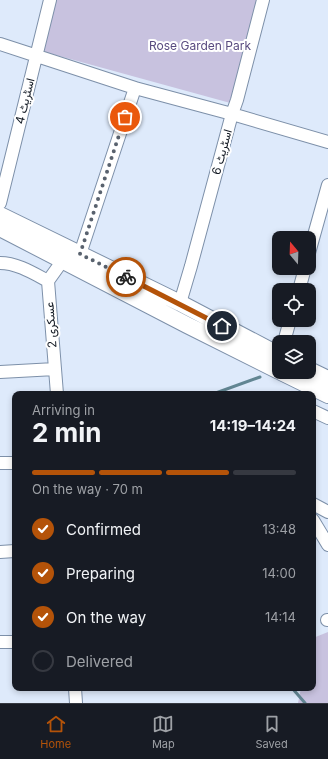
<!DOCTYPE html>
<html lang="en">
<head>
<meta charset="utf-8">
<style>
  :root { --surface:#171b24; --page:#20242c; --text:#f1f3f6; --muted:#9ea1a6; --line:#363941; --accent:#b45309 }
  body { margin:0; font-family:Inter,Vazirmatn,sans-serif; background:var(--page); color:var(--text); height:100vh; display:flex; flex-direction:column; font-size:15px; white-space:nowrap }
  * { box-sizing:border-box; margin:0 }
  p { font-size:13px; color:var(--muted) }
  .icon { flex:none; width:22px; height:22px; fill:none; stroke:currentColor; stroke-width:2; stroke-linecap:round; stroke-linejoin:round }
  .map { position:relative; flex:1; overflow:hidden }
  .details { position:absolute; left:12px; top:391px; width:304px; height:300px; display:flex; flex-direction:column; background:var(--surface); border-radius:8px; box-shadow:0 2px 6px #0003 }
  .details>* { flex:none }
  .needle { width:26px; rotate:341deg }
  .tools { position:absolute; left:272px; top:231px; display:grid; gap:8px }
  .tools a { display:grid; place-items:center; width:44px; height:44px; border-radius:8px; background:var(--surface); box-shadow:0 2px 6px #0003; font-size:20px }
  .pin { position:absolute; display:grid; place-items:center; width:34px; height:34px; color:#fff; margin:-17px; border:2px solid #fff; border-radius:50%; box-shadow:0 1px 4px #0007 }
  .courier { position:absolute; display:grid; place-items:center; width:40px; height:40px; margin:-20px; border:3px solid #b45309; border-radius:50%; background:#fff; color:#222; box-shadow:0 1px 5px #0007 }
  .overview em { font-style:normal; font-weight:700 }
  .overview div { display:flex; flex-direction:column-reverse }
  .overview { display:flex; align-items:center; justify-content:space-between; height:68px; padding:0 20px }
  h1 { font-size:26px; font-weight:700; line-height:30px }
  .bar { display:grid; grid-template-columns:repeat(4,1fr); gap:6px 4px; align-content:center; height:48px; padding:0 20px }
  .bar i { height:5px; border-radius:3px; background:var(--line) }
  .bar .selected { background:var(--accent) }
  .bar p { grid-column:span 4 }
  ol { padding:0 20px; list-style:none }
  li { display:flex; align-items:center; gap:12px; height:44px }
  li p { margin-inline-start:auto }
  li .icon { padding:4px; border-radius:50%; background:var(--accent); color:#fff; stroke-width:4 }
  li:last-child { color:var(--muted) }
  li i { width:22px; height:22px; border:2px solid var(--line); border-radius:50% }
  .menu { display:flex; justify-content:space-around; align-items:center; height:56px; border-top:1px solid var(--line); background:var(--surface); font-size:11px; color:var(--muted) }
  .menu a { display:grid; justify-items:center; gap:2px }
  .menu .selected { color:var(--accent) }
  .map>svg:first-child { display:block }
</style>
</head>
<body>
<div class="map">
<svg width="328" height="703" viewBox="0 0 328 703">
  <rect width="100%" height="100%" fill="#deeafb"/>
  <path fill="#c8c2df" d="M 54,0 L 264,0 L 234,104 L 41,51 Z
    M 328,632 L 328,703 L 298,703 L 301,688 L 313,688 L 313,638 Z"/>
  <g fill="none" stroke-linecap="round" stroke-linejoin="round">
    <path stroke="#628693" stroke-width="3" d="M 213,394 L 260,377
      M 292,688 L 305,703"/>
    <defs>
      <path id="street" d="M 0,44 L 37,56 L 135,88 L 232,114 L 328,142
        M 0,203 L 50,0
        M 309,253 L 328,185
        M 80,254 L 135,88
        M 0,263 C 17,263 33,273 48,281
        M 299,290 L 305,268
        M 180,303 L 191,266 L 232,114 L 237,100 L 263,0
        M 284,342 L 290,320
        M 0,372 L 55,369
        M 57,394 L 48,281 L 63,260
        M 313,411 L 328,418
        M 0,463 L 15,463
        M 313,504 L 328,512
        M 313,520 L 328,545
        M 0,552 L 15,551
        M 327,620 L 328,620
        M 0,642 L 15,642
        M 75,688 L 76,703"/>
      <path id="secondary" d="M 0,215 L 180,303 L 279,355
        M 0,228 L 187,325 L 279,371
        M 309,370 L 328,379
        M 281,372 L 328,395"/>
    </defs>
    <use href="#street" stroke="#7d90a9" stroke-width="14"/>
    <use href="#secondary" stroke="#7d90a9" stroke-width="18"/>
    <use href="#street" stroke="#fff" stroke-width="12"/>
    <use href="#secondary" stroke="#fff" stroke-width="16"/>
  </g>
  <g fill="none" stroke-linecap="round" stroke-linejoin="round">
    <path stroke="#59626e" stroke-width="4" stroke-dasharray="0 7.2" d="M 125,117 L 80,254 L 126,277"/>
    <path stroke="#b45309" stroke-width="5" d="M 126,277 L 222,326"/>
  </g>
  <g text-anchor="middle" stroke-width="4" stroke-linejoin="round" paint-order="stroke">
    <g font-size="12" fill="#584a7f" stroke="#fff">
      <text x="200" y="50">Rose Garden Park</text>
    </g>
    <g font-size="12" fill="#111822" stroke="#fff">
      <text transform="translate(25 101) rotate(-76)" y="4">اسٹریٹ 4</text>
      <text transform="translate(222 152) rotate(-75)" y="4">اسٹریٹ 6</text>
      <text transform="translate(51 325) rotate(-94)" y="4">عسکری 2</text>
    </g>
  </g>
</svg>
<div class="tools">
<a><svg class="needle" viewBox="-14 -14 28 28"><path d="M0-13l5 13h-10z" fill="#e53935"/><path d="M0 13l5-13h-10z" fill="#9ea1a6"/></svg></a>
<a><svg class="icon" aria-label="locate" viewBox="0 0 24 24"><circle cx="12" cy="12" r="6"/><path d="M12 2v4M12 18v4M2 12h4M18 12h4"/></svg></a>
<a><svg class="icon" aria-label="layers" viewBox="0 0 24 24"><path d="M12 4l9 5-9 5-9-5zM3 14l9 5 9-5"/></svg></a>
</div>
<div class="pin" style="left:125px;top:117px;background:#ea580c"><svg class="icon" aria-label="bag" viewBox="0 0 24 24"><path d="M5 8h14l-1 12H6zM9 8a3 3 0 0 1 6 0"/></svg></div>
<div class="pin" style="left:222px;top:326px;background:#1f2937"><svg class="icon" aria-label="home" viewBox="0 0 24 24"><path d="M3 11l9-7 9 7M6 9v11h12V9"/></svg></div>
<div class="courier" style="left:126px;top:277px"><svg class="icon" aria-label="bike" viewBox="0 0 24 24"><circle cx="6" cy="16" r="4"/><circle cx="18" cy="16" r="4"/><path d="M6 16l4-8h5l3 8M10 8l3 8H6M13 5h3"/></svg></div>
<section class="details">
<div class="overview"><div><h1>2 min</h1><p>Arriving in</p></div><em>14:19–14:24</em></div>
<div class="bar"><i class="selected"></i><i class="selected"></i><i class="selected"></i><i></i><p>On the way · 70 m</p></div>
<ol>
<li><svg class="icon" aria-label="check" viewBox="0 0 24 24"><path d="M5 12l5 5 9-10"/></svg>Confirmed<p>13:48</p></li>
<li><svg class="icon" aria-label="check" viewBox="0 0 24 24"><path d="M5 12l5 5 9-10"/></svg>Preparing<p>14:00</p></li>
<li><svg class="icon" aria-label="check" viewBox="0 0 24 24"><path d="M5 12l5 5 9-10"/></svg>On the way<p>14:14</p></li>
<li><i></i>Delivered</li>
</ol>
</section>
</div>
<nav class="menu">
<a class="selected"><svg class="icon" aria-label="home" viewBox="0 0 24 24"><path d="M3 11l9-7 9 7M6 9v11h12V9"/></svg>Home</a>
<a><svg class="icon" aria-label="map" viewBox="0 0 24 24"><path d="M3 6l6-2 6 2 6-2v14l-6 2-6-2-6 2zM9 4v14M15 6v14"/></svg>Map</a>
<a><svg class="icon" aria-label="saved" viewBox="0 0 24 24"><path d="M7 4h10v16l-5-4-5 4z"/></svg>Saved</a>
</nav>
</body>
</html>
